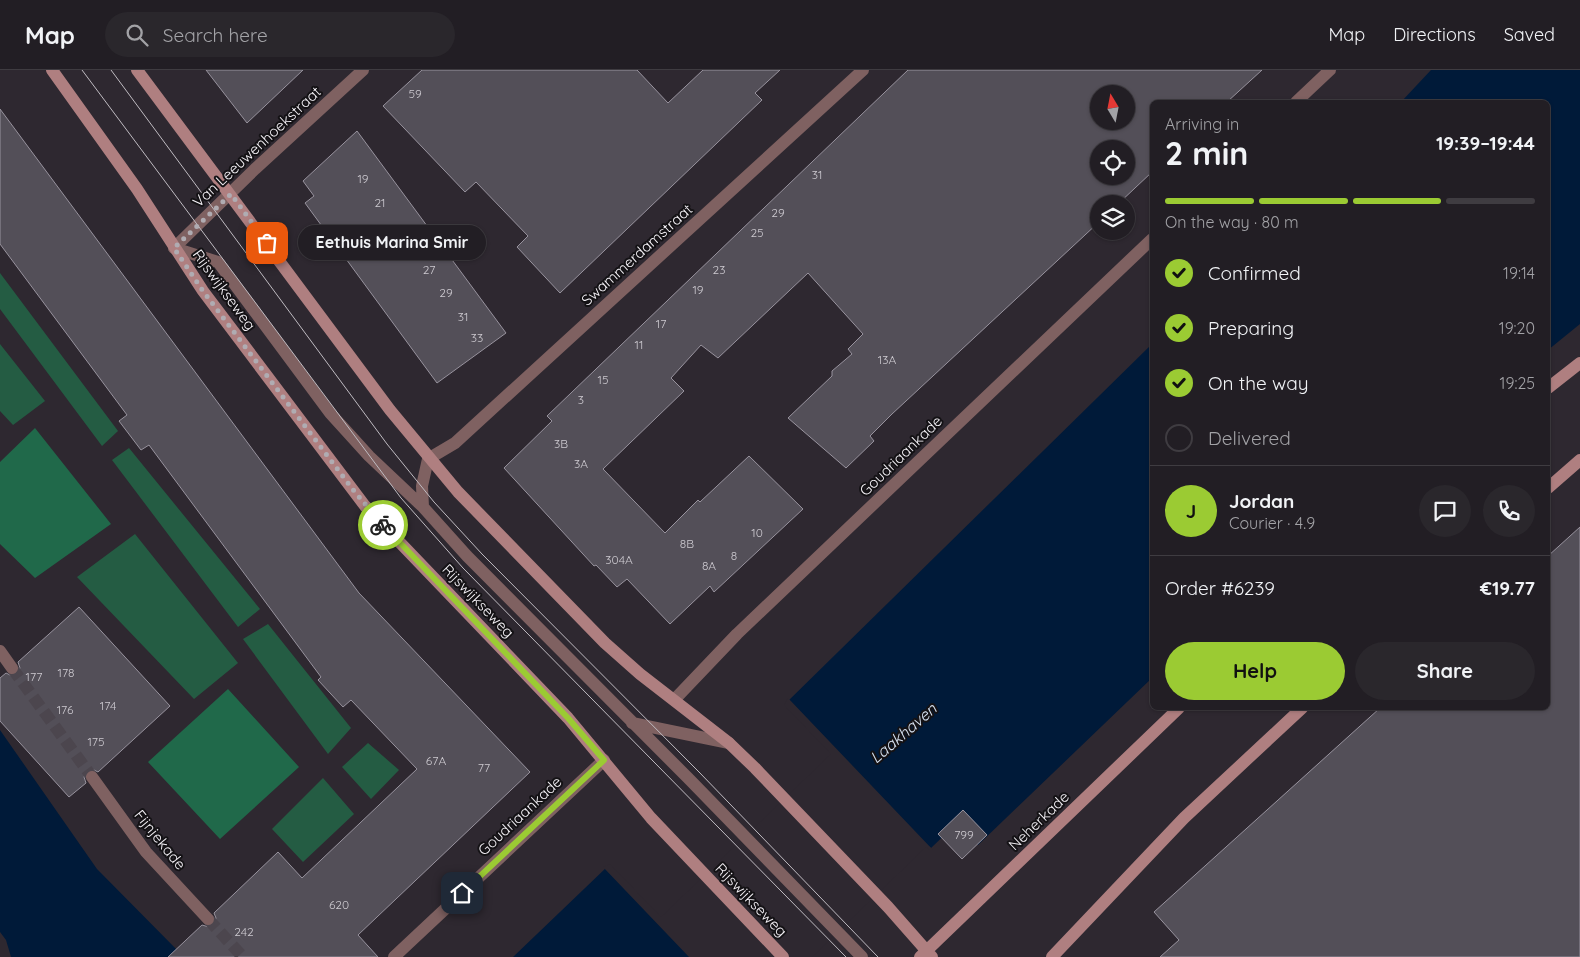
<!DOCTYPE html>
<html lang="en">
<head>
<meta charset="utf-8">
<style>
  :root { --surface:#221e24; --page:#2a272c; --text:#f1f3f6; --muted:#a2a2a6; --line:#3f3c41; --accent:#9bcb33 }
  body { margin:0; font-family:Quicksand,sans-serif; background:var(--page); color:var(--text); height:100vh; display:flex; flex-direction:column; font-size:19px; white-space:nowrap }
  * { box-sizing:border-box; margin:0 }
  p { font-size:16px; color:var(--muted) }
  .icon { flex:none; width:28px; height:28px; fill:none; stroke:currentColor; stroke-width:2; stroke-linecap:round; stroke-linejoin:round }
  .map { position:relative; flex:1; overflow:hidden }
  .panel { position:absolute; left:1150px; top:30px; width:400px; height:610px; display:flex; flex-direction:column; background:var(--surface); border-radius:8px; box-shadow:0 1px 4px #0004,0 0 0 1px var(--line) }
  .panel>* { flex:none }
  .needle { width:32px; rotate:350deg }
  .controls { position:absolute; left:1090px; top:15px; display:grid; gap:10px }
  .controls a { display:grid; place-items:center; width:45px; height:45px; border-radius:50%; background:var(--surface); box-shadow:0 1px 4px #0004,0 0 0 1px var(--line); font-size:25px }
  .pin { position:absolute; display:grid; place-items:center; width:42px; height:42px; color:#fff; margin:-21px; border-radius:10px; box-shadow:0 2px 8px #0006 }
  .courier { position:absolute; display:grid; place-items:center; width:50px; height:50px; margin:-25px; border:4px solid #9bcb33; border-radius:50%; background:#fff; color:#222; box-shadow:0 1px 6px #0007 }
  .bubble { position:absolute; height:35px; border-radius:18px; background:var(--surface); box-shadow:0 1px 4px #0004,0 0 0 1px var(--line); font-size:16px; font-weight:800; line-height:35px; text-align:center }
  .summary em { font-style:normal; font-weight:800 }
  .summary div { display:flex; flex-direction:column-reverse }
  .summary { display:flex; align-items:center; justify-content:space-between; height:85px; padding:0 15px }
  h1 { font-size:32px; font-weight:800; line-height:38px }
  .bar { display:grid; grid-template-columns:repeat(4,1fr); gap:8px 5px; align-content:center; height:60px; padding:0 15px }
  .bar i { height:6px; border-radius:4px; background:var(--line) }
  .bar .on { background:var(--accent) }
  .bar p { grid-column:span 4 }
  .line { display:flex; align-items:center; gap:12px; padding:0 15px; border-top:1px solid var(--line) }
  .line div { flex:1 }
  .round { display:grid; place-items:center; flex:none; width:52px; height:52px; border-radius:26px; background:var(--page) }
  ol { padding:0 15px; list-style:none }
  li { display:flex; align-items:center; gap:15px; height:55px }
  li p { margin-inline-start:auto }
  li .icon { padding:5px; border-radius:50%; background:var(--accent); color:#111; stroke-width:4 }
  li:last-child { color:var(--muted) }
  li i { width:28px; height:28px; border:2px solid var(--line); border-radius:50% }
  .button { display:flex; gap:10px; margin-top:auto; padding:10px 15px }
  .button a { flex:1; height:58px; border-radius:30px; background:var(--accent); color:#111; font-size:20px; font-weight:800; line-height:58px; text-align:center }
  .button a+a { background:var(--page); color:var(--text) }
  header { display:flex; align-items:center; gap:30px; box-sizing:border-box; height:70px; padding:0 25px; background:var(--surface); border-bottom:1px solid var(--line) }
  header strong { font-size:24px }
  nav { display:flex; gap:28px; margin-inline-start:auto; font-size:18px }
  .search { width:350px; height:45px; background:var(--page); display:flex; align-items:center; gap:12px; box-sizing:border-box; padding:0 18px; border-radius:28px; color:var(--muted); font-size:19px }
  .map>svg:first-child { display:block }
</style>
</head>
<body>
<header>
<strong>Map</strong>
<div class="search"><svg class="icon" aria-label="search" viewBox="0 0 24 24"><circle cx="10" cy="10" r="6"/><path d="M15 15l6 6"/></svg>Search here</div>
<nav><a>Map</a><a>Directions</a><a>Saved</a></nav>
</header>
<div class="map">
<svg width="1580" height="887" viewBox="0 0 1580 887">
  <rect width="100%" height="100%" fill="#2e2830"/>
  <path fill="#245c43" d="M 0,203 L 118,361 L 102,376 L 0,239 Z
    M 0,274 L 45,331 L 13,355 L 0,341 Z
    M 129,378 L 260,539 L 238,557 L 112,390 Z
    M 135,464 L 238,593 L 194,629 L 77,507 Z
    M 268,554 L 351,658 L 328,684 L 243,569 Z
    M 368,673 L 399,700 L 371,729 L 342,697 Z
    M 323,708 L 354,744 L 303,792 L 272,759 Z"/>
  <path fill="#20694a" d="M 35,358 L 111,454 L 35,508 L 0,474 L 0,392 Z
    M 228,619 L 299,697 L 220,769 L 148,692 Z"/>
  <path fill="#001a39" d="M 1431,0 L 1580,0 L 1580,254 L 1548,280 L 1548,32 L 1401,32 Z
    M 1152,274 L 1152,608 L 978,775 L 957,753 L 931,778 L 926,774 L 808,887 L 513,887 L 608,796 L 661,850 L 835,685 L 786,633 Z
    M 0,660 L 97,799 L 184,887 L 11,887 L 6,870 L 0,862 Z"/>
  <path fill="#2e2830" d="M 788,628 L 933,780 L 930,780 L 926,777 L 812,887 L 689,887 L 603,797 L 610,794 L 661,847 L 831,684 L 784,635 Z"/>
  <path fill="#534f58" stroke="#98939e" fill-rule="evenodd" d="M 206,0 L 303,0 L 247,53 Z
    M 422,0 L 637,0 L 668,33 L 703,0 L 780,0 L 755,23 L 762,30 L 560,223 L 517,177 L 528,166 L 476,112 L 465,122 L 383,36 Z
    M 908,0 L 1262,0 L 1227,32 L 1152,32 L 1152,102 L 1118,134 L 1099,134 L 1099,152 L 892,344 L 870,366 L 874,371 L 846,398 L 788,348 L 832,306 L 832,301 L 852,284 L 848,279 L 863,264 L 808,203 L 718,288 L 701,275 L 671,308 L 684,321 L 603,399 L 665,463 L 698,430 L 700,432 L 749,386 L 803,439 L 714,522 L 710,516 L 670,554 L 627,509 L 617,517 L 596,495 L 594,496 L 504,398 L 552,351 L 547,346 ZM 1099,24 L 1126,24 L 1126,51 L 1099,51 ZM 1099,79 L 1126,79 L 1126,106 L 1099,106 Z
    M 0,39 L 359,523 L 530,702 L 358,865 L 378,887 L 168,887 L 202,855 L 209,857 L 214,855 L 216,848 L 214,843 L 278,782 L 302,808 L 417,699 L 351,630 L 343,637 L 318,610 L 321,607 L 149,375 L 141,380 L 119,351 L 127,345 L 0,174 Z
    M 357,61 L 506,263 L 437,313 L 305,133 L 314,126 L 303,111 Z
    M 1580,457 L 1580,887 L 1160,887 L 1179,870 L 1154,842 L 1380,638 L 1548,638 L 1548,486 Z
    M 79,537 L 170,636 L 98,702 L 92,699 L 87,701 L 84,707 L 86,713 L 69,727 L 0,651 L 0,608 L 6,603 L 12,606 L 17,604 L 20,598 L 18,592 Z
    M 963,740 L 987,765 L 962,789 L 938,764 Z"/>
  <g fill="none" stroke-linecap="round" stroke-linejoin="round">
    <path stroke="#4c464e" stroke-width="12" stroke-dasharray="12 6" stroke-linecap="butt" d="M 12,598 L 92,707
      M 208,849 L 243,887"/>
    <path stroke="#7f6161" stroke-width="12" d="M 174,178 L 218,192 L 330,343 L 369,386 L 423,437 L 467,486 L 690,710 L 862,887
      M 423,437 L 422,416 L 428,389
      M 632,653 L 729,673"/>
    <path stroke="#7f6161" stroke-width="12" d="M 1296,32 L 1330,0
      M 174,178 L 255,99 L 363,0
      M 428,389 L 455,373 L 863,0
      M 0,581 L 12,598
      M 675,629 L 737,564 L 1152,169
      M 92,707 L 146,782 L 208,849
      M 394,887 L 604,690"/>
    <path stroke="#af7f80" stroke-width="12" d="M 52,0 L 137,119 L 203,221 L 365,436 L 568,648 L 651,748 L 783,887
      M 137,0 L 390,340 L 458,422 L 605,573 L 640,604 L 729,673 L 755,698 L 888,837 L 932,887
      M 1548,318 L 1580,293
      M 1548,418 L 1580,390
      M 920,887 L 1179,638
      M 1052,887 L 1184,748 L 1302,638"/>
    <path stroke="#bfbbc1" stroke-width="1" d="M 82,0 L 401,428 L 463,498 L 846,887
      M 111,0 L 387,374 L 434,432 L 482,484 L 699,702 L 878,887"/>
  </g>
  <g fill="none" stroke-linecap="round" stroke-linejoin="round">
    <path stroke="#b0acb2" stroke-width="5" stroke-dasharray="0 9" d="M 267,173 L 231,124 L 174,178 L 203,221 L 354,421 L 383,455"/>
    <path stroke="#9bcb33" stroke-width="6" d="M 383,455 L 568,648 L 604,690 L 462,823"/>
  </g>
  <g text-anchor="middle" stroke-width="4" stroke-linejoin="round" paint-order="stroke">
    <g font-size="12" fill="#cdcad0">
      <text x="415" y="28">59</text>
      <text x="817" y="109">31</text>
      <text x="363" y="113">19</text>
      <text x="380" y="137">21</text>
      <text x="778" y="147">29</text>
      <text x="757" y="167">25</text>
      <text x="429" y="204">27</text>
      <text x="719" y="204">23</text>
      <text x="698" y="224">19</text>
      <text x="446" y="227">29</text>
      <text x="463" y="251">31</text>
      <text x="661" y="258">17</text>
      <text x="477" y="272">33</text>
      <text x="639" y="279">11</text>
      <text x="887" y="294">13A</text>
      <text x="603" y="314">15</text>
      <text x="581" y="334">3</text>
      <text x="561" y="378">3B</text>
      <text x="581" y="398">3A</text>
      <text x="757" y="467">10</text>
      <text x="687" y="478">8B</text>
      <text x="734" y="490">8</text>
      <text x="619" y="494">304A</text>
      <text x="709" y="500">8A</text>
      <text x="66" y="607">178</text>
      <text x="34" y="611">177</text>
      <text x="108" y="640">174</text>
      <text x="65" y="644">176</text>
      <text x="96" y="676">175</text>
      <text x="436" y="695">67A</text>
      <text x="484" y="702">77</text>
      <text x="964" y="769">799</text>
      <text x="339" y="839">620</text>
      <text x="244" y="866">242</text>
    </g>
    <g font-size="15" fill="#f6f3f8" stroke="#141215">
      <text transform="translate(257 77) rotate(-43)" y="5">Van Leeuwenhoekstraat</text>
      <text transform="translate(637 185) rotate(-42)" y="5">Swammerdamstraat</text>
      <text transform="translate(224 220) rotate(54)" y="5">Rijswijkseweg</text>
      <text transform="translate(901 386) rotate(-44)" y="5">Goudriaankade</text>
      <text transform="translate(478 531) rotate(46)" y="5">Rijswijkseweg</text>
      <text transform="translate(520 746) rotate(-43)" y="5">Goudriaankade</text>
      <text transform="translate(1039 751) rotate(-44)" y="5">Neherkade</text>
      <text transform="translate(160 770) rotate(51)" y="5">Fijnjekade</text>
      <text transform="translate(751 830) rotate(46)" y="5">Rijswijkseweg</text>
    </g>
    <g font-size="16" font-style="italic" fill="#d9e4f3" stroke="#141215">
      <text transform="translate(903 663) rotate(-41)" y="6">Laakhaven</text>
    </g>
  </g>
</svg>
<div class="controls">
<a><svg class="needle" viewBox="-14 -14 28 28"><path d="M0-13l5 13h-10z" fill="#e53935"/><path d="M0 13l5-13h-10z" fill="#a2a2a6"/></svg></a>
<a><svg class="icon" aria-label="locate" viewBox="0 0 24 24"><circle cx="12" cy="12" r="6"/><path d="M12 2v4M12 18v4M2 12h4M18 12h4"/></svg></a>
<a><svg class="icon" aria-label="layers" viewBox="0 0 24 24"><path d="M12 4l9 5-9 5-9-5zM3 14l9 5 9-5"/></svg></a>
</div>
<div class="pin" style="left:267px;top:173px;background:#ea580c"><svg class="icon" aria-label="bag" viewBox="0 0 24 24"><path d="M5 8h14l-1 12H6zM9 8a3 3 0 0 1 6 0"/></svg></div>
<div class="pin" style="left:462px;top:823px;background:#1f2937"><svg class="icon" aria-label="home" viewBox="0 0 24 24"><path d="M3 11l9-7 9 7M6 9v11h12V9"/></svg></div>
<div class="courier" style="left:383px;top:455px"><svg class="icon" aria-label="bike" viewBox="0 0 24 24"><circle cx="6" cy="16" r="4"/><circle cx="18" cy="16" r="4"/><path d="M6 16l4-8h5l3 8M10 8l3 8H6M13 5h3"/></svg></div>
<div class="bubble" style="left:298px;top:155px;width:188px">Eethuis Marina Smir</div>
<section class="panel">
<div class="summary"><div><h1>2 min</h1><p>Arriving in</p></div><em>19:39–19:44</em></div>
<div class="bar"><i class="on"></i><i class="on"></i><i class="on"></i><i></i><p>On the way · 80 m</p></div>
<ol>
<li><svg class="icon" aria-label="check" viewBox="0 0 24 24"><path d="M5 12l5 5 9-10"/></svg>Confirmed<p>19:14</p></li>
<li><svg class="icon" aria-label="check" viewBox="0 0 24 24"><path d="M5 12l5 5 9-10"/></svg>Preparing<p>19:20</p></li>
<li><svg class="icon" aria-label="check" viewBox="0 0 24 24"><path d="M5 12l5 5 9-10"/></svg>On the way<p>19:25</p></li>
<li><i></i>Delivered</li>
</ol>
<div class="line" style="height:90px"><b class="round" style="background:var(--accent);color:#111">J</b><div><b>Jordan</b><p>Courier · 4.9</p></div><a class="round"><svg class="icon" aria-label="chat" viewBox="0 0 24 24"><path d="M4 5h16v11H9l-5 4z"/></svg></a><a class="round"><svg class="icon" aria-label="phone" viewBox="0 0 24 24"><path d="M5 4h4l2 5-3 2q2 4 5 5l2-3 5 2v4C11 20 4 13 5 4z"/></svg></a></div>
<div class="line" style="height:65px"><div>Order #6239</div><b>€19.77</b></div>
<div class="button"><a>Help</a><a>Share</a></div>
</section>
</div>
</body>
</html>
